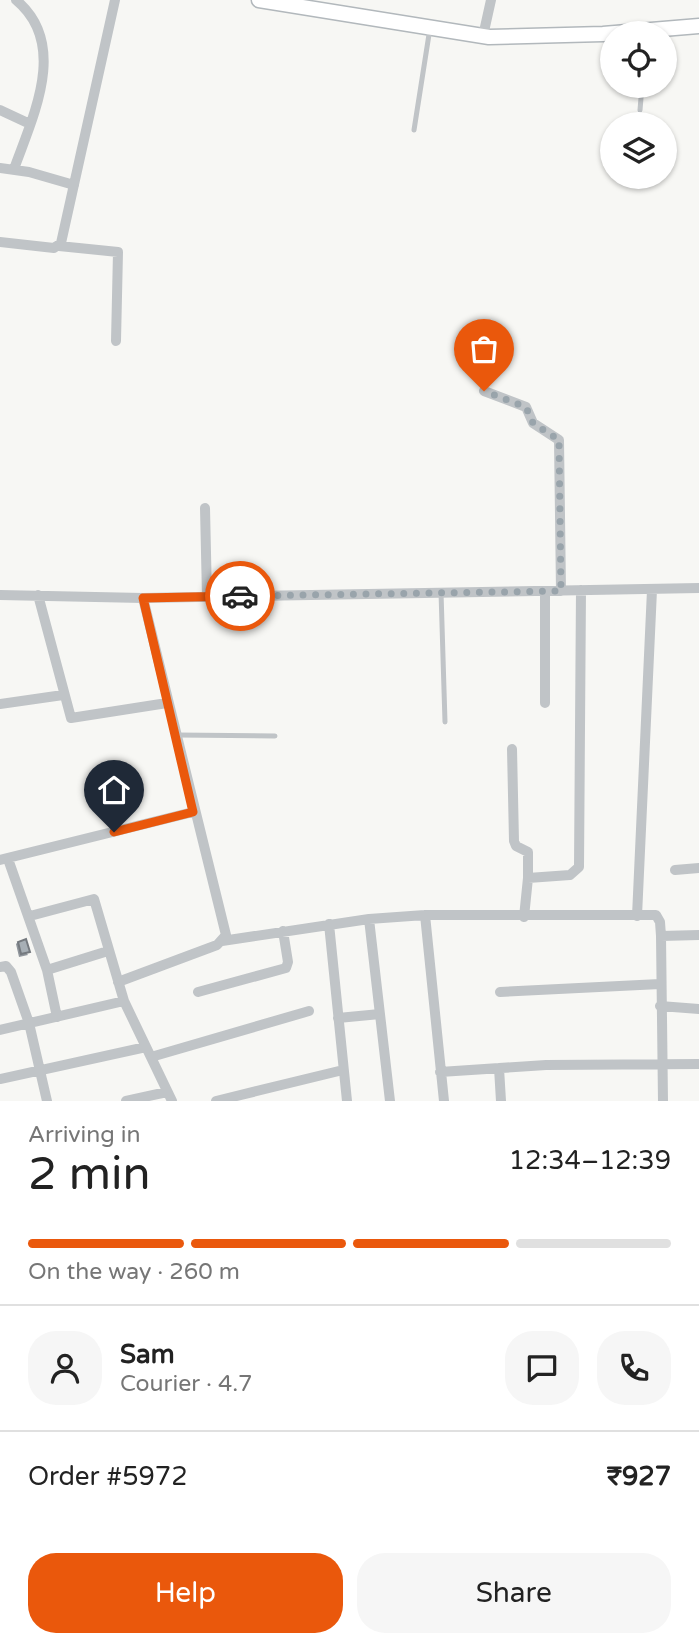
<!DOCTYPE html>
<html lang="en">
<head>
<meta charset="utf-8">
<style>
  :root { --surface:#fff; --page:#f6f6f6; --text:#222; --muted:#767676; --line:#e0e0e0; --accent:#ea580c }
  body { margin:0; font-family:"Varela Round",sans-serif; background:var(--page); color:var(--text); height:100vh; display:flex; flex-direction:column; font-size:26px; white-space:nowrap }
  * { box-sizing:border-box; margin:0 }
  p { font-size:23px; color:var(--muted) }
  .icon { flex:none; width:38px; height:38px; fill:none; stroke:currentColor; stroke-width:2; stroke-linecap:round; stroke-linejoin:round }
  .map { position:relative; height:1101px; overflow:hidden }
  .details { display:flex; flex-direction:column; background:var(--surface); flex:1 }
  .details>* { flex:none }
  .fabs { position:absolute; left:600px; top:21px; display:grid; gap:14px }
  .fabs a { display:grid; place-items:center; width:77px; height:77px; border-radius:50%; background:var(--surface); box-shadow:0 2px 5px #0004; font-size:35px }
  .pin { position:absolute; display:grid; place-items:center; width:60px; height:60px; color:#fff; margin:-72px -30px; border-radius:50% 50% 50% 0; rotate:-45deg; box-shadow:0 0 7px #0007 }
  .pin .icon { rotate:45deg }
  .courier { position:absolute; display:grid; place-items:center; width:70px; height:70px; margin:-35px; border:5px solid #ea580c; border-radius:50%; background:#fff; color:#222; box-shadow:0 2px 9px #0007 }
  .overview em { font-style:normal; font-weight:600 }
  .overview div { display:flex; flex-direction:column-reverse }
  .overview { display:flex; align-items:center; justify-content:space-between; height:119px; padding:0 28px }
  h1 { font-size:46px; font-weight:600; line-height:52px }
  .bar { display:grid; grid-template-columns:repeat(4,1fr); gap:10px 7px; align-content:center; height:84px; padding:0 28px }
  .bar i { height:9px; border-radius:5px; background:var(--line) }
  .bar .active { background:var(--accent) }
  .bar p { grid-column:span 4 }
  .line { display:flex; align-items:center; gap:18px; padding:0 28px; border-top:2px solid var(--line) }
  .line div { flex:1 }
  .round { display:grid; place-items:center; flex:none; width:74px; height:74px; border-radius:28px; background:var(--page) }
  .cta { display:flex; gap:14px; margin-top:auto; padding:14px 28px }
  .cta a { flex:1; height:80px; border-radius:28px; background:var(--accent); color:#fff; font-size:28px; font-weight:600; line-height:80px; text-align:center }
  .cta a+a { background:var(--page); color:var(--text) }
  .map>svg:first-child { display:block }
</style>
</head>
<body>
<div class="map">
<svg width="699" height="1101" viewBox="0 0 699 1101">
  <rect width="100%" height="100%" fill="#f7f7f4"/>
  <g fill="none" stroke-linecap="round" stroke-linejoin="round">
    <defs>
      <path id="secondary" d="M 259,0 L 489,37 L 603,34 L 699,26"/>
    </defs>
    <use href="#secondary" stroke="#b2b8bc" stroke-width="17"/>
    <path stroke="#c0c4c7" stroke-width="5" d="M 640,110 L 642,86
      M 414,130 L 430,28
      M 441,592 L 445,722
      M 177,735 L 275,736"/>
    <path stroke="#c0c4c7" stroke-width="10" d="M 483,36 L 491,0
      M 0,110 L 30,124
      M 0,168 L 29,172 L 74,185
      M 14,169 C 33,116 69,44 16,0
      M 0,242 L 54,248 L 61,243 L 115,0
      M 59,246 L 118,252 L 116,341
      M 484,391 L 526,407 L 533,423 L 559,440 L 561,591
      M 205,508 L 207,597
      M 545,591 L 545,703
      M 0,595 L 143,598 L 699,588
      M 38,595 L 71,718 L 167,703
      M 0,704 L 63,695
      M 512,749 L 514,841 L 516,846 L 528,852 L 528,878
      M 8,859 L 47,970 L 108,951
      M 0,860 L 193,812
      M 675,870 L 699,868
      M 425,915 L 444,1101
      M 30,916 L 94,899 L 124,1001 L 172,1101
      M 637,916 L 652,590
      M 524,917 L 528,878 L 570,875 L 579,867 L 581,590
      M 369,919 L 390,1101
      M 329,924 L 347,1101
      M 661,936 L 699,935
      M 222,941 L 369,919 L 425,915 L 656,915 L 660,922 L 661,936 L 663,1101
      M 0,967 L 6,966 L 11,972 L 29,1023 L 47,1101
      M 47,970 L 57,1017
      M 118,982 L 217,945 L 226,935 L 143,598
      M 198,992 L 286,968 L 288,962 L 283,931
      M 500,992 L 660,984
      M 660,1006 L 699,1009
      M 338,1018 L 380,1014
      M 0,1030 L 124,1001
      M 151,1057 L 309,1011
      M 499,1068 L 501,1101
      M 440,1072 L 546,1065 L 699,1064
      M 0,1079 L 146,1047
      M 126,1101 L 167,1092
      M 216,1101 L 343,1070"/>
    <use href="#secondary" stroke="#fff" stroke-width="14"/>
  </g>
  <path fill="#90969c" d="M 18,942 L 28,955 L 19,957 L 16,944 Z"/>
  <path fill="#a7afb5" stroke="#757a7f" stroke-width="2" d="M 26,939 L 30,952 L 21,954 L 18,942 Z"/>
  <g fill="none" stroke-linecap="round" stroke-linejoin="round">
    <path stroke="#99a4ab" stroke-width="7" stroke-dasharray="0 12.6" d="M 240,596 L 561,591 L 559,440 L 533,423 L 526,407 L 484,391"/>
    <path stroke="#ea580c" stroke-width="9" d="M 114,832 L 193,812 L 143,598 L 240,596"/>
  </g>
</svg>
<div class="fabs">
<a><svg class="icon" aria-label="locate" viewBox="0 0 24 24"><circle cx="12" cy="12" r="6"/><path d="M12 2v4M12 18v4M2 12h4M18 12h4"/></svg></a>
<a><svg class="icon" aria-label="layers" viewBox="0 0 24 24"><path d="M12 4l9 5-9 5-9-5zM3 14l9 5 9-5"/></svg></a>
</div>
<div class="pin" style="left:484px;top:391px;background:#ea580c"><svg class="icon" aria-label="bag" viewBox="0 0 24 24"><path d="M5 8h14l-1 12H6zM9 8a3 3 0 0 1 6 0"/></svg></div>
<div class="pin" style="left:114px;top:832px;background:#1f2937"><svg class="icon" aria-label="home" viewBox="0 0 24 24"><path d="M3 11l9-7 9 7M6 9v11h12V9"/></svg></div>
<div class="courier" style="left:240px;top:596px"><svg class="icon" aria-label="car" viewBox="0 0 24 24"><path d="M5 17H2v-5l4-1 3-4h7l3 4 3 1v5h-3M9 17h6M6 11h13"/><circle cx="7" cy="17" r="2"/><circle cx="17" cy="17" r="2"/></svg></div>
</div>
<section class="details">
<div class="overview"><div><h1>2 min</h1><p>Arriving in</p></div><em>12:34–12:39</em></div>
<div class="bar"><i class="active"></i><i class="active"></i><i class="active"></i><i></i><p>On the way · 260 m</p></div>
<div class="line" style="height:126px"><a class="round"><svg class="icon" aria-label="person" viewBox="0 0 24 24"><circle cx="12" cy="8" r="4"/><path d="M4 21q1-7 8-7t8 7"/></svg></a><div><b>Sam</b><p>Courier · 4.7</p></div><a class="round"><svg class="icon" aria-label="chat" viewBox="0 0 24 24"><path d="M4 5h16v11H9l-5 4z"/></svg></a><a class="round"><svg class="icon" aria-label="phone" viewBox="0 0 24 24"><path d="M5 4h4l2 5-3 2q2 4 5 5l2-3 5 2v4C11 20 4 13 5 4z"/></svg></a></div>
<div class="line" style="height:91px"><div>Order #5972</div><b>₹927</b></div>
<div class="cta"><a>Help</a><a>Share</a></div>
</section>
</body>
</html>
